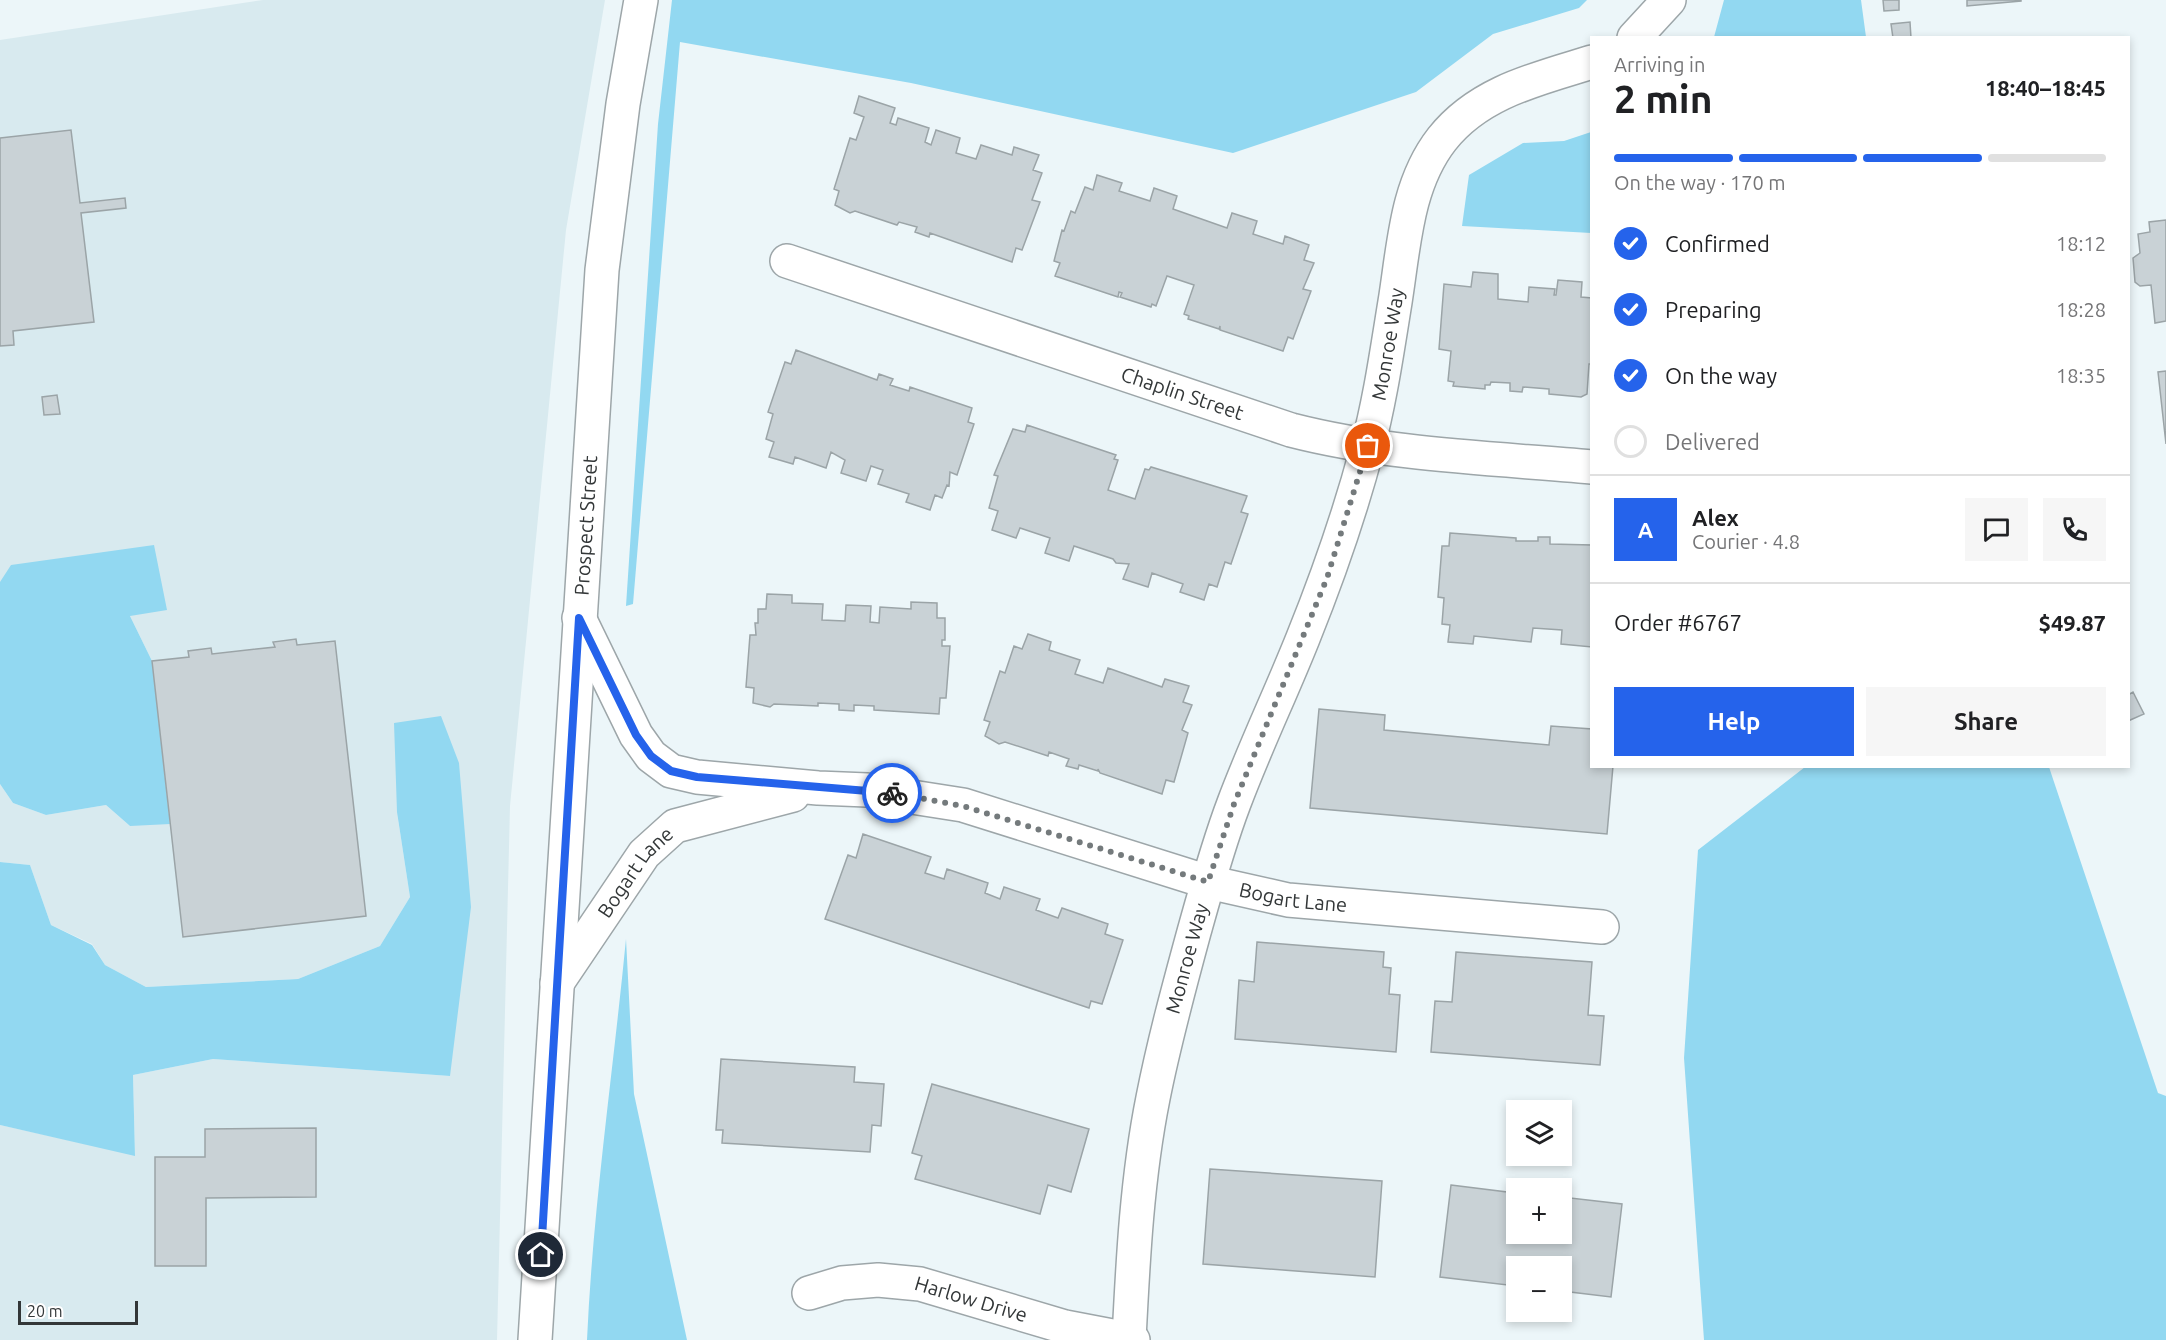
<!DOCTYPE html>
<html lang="en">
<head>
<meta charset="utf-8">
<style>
  :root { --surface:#fff; --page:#f6f6f6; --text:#202124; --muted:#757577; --line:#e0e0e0; --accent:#2563eb }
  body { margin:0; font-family:Ubuntu,sans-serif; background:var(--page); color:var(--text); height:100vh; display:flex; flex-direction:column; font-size:22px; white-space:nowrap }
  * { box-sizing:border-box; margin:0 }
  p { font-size:20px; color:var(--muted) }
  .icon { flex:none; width:33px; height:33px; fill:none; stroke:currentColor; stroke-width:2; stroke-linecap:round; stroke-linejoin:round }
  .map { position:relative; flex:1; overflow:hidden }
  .panel { position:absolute; left:1590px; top:36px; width:540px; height:732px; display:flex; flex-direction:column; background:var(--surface); border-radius:0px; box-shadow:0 3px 9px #0003 }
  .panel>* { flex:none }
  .tools { position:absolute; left:1506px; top:1100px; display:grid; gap:12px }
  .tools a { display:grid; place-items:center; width:66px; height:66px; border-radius:0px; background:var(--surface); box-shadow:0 3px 9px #0003; font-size:30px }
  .scale { position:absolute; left:18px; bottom:15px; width:120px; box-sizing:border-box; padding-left:6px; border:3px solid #333738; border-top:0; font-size:16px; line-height:21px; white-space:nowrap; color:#333738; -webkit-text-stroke:4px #fff; paint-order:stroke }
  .pin { position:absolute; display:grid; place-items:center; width:51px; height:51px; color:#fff; margin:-26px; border:3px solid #fff; border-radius:50%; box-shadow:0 2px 6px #0007 }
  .courier { position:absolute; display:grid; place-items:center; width:60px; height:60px; margin:-30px; border:4px solid #2563eb; border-radius:50%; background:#fff; color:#222; box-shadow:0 2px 8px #0007 }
  .summary em { font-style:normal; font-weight:600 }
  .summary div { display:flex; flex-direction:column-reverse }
  .summary { display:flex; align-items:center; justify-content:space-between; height:102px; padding:0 24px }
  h1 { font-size:39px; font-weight:600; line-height:45px }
  .bar { display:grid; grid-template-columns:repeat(4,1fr); gap:9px 6px; align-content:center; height:72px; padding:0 24px }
  .bar i { height:8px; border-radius:4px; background:var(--line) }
  .bar .current { background:var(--accent) }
  .bar p { grid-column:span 4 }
  .line { display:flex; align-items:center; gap:15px; padding:0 24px; border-top:2px solid var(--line) }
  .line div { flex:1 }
  .round { display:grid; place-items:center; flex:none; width:63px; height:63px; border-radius:0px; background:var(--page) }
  ol { padding:0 24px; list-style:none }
  li { display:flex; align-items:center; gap:18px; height:66px }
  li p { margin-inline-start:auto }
  li .icon { padding:6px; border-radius:50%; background:var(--accent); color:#fff; stroke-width:4 }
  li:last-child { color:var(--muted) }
  li i { width:33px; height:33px; border:3px solid var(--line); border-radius:50% }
  .action { display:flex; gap:12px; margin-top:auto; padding:12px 24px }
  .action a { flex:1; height:69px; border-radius:0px; background:var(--accent); color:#fff; font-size:24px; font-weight:600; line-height:69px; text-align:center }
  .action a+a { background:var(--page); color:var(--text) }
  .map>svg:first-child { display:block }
</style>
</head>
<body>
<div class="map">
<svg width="2166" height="1340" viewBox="0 0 2166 1340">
  <rect width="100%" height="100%" fill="#ecf6f9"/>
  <path fill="#d8eaef" d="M 263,0 L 605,0 L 566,230 L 510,806 L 497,1340 L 0,1340 L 0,1125 L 135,1155 L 133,1075 L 213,1059 L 450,1076 L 397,812 L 410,897 L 380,946 L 298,979 L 146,987 L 105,965 L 92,944 L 51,925 L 30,865 L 0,862 L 0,784 L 13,803 L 46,815 L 106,805 L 130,826 L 152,661 L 130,616 L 0,582 L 0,40 Z"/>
  <path fill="#92d8f1" d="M 672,0 L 1587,0 L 1579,8 L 1493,34 L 1416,92 L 1233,153 L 911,83 L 680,42 L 633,604 L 626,606 L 658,124 Z
    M 1724,0 L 1861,0 L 1866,37 L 1714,37 Z
    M 1591,132 L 1591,233 L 1462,226 L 1469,175 L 1523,143 L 1564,141 Z
    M 154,545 L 167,610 L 130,616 L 152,661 L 170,824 L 130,826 L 106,805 L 46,815 L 13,803 L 0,784 L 0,582 L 11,565 Z
    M 441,716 L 459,763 L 471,907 L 450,1076 L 213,1059 L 133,1075 L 135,1156 L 0,1125 L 0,862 L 30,865 L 51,925 L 92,945 L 105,965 L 146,987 L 298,979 L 380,946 L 410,897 L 397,812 L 394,723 Z
    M 1805,767 L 2049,767 L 2158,1093 L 2166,1096 L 2166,1340 L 1704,1340 L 1684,1058 L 1698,850 Z
    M 626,939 L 634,1094 L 687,1340 L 587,1340 C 593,1206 613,1073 626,939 Z"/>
  <path fill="#c9d2d6" stroke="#9ba4a7" stroke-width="1.5" d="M 1883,0 L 1899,0 L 1899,10 L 1884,11 Z
    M 1967,0 L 2021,0 L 2021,1 L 1967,6 Z
    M 1910,22 L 1911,38 L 1893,38 L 1891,24 Z
    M 859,96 L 895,108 L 890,123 L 896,125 L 898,118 L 929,128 L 925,142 L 931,145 L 936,130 L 960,138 L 956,153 L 976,159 L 981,145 L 1012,155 L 1014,147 L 1039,155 L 1033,170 L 1042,173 L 1032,200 L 1040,202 L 1022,250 L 1016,248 L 1012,262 L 930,233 L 929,237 L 915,232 L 917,227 L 899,222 L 897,225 L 855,211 L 850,213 L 835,205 L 839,191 L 834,189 L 850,138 L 856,140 L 864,117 L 854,113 Z
    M 71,130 L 80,203 L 125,198 L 126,208 L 81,213 L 94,322 L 13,331 L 14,345 L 0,346 L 0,138 Z
    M 1097,175 L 1122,183 L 1119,191 L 1150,201 L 1154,188 L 1177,196 L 1173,209 L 1227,228 L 1232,213 L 1257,221 L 1253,234 L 1283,244 L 1285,236 L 1309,245 L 1304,260 L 1314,263 L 1303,289 L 1311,291 L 1293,339 L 1288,337 L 1283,351 L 1220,330 L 1220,326 L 1219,329 L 1188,319 L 1189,316 L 1184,314 L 1194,285 L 1167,276 L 1156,306 L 1152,304 L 1151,307 L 1120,297 L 1122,293 L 1119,292 L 1118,297 L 1055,276 L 1060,263 L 1054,261 L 1062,230 L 1064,231 L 1071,211 L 1075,213 L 1085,187 L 1093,190 Z
    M 2166,220 L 2166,321 L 2155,323 L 2151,285 L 2140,286 L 2135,282 L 2133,258 L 2140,253 L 2138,234 L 2150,232 L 2149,222 Z
    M 1473,272 L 1498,274 L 1498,299 L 1528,302 L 1529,287 L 1555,289 L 1554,295 L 1556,295 L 1558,280 L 1582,282 L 1581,297 L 1592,298 L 1592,364 L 1589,364 L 1587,394 L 1581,397 L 1549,394 L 1549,389 L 1523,387 L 1522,392 L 1510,391 L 1510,383 L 1491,382 L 1490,385 L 1485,385 L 1485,389 L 1453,386 L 1454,382 L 1448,381 L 1451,351 L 1439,349 L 1444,284 L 1471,287 Z
    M 796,350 L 877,380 L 879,374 L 893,379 L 890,385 L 909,391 L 910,387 L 972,408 L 968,422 L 974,424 L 957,475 L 950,472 L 949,486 L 947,485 L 942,498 L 935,495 L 930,510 L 906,502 L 909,494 L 878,484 L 883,470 L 871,466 L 866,481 L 841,473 L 845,460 L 831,452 L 826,468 L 795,457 L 793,464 L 769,457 L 774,442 L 766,439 L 773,414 L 768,412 L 785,362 L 791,364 Z
    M 2166,371 L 2166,444 L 2158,372 Z
    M 57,395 L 60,414 L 44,415 L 42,397 Z
    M 1027,425 L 1116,455 L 1114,459 L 1118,460 L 1108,490 L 1135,499 L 1145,469 L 1149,470 L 1151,467 L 1247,496 L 1241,512 L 1248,514 L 1231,564 L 1225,562 L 1217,587 L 1209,584 L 1204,600 L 1180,592 L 1183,584 L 1152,573 L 1148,587 L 1123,579 L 1129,564 L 1116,563 L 1113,559 L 1074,546 L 1069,561 L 1045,553 L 1050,538 L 1020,528 L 1016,538 L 992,530 L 998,511 L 989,508 L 998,476 L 994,475 L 1013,429 L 1025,432 Z
    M 1450,533 L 1516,538 L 1516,541 L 1538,541 L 1538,537 L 1550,537 L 1550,544 L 1592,545 L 1592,647 L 1561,644 L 1562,630 L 1533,628 L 1531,642 L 1474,636 L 1473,644 L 1448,642 L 1450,625 L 1442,624 L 1444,598 L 1438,597 L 1442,546 L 1449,546 Z
    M 767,594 L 792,595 L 792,603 L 823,604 L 822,620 L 845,621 L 846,605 L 871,606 L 870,622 L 879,623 L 880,607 L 911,609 L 911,602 L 937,603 L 937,618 L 945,618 L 945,640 L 942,640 L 942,646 L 950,646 L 946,698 L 940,698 L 939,714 L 874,710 L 874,706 L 854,705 L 854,711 L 839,710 L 839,704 L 818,703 L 818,706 L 774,704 L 770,707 L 753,703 L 754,688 L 746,687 L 750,635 L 756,635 L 755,623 L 758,623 L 758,609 L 766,609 Z
    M 1028,634 L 1051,642 L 1049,650 L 1080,660 L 1075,674 L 1103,683 L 1108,668 L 1162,687 L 1165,679 L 1189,686 L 1183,702 L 1192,705 L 1182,730 L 1188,733 L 1174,782 L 1166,780 L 1162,794 L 1100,773 L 1098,769 L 1098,771 L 1079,765 L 1078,769 L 1066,766 L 1069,759 L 1049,752 L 1048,756 L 1005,742 L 999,744 L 985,736 L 990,722 L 984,720 L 1000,671 L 1005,673 L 1014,646 L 1022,649 Z
    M 296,639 L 297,645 L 335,641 L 366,916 L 183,937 L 152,661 L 189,657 L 188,651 L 211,648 L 212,654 L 275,647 L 273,642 Z
    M 2133,692 L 2144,714 L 2128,721 L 2128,695 Z
    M 1319,709 L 1385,715 L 1384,730 L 1549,745 L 1551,726 L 1592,729 L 1592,766 L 1613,766 L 1607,834 L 1310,808 Z
    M 863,834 L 931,857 L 925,873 L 944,879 L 947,869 L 988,883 L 985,893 L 1000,899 L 1004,887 L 1040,899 L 1036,910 L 1058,918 L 1062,908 L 1108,924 L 1105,934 L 1123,940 L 1102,1004 L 1091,1001 L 1089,1008 L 825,919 L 848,855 L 856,858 Z
    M 1257,942 L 1384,952 L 1383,967 L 1391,968 L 1389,994 L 1400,995 L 1396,1052 L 1235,1039 L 1239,980 L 1254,982 Z
    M 1456,952 L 1592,962 L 1588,1015 L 1604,1016 L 1600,1065 L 1431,1052 L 1435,1001 L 1452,1002 Z
    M 721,1059 L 855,1067 L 854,1082 L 884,1084 L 881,1126 L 872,1125 L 870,1152 L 722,1143 L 723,1130 L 716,1130 Z
    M 932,1084 L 1089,1129 L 1071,1192 L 1048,1185 L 1040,1214 L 915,1179 L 922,1156 L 912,1153 Z
    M 316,1128 L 316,1197 L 206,1198 L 206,1266 L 155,1266 L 155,1157 L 205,1157 L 205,1129 Z
    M 1210,1169 L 1382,1181 L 1375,1277 L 1203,1264 Z
    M 1451,1185 L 1515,1193 L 1512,1217 L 1516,1217 L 1516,1233 L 1562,1233 L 1562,1197 L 1622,1204 L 1611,1297 L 1562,1291 L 1562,1266 L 1516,1266 L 1516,1286 L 1440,1277 Z"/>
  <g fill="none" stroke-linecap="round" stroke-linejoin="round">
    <defs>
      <g id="minor">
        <path d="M 1634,38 L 1669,0"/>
        <path id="s1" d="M 787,261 L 1291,430 C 1388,455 1491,458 1592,467"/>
        <path id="s2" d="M 579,618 L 636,735 L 651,756 L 671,771 L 697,777 L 818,788 L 867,790 L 963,805 L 1208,882 L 1288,900 L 1602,927"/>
        <path id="s3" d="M 557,983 L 644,854 L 675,826 L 793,795"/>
        <path id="s4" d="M 809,1293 L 842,1283 L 878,1280 L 920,1284 L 1065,1327 L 1133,1340"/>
        <path id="s5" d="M 1129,1339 C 1133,1259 1137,1178 1153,1098 C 1164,1042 1179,987 1194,932 C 1206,889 1218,845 1234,803 C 1255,747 1281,693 1303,638 C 1328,576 1350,513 1367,449 C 1380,401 1387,351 1395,302 C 1404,246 1406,185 1442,139 C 1479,92 1537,79 1592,62"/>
      </g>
      <g id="secondary">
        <path id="s6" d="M 535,1340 L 602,270 L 623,104 L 641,0"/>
      </g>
    </defs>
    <use href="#minor" stroke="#9da6a9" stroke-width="36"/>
    <use href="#secondary" stroke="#9da6a9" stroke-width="36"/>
    <use href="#minor" stroke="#fff" stroke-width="33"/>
    <use href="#secondary" stroke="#fff" stroke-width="33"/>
  </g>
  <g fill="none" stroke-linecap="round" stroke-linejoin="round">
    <path stroke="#747a7c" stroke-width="6" stroke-dasharray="0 10.8" d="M 892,793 L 963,806 L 1208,882 L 1234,804 L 1327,578 L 1368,446"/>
    <path stroke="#2563eb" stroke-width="8" d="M 541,1255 L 579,618 L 636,735 L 651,756 L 671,771 L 697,777 L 892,793"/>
  </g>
  <g text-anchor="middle" stroke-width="4.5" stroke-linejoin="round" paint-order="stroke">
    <g font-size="20" fill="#333738" stroke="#fff">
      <text dy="7" stroke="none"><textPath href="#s5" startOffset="1034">Monroe Way</textPath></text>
      <text dy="7" stroke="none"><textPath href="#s1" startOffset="417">Chaplin Street</textPath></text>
      <text dy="7" stroke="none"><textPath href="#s6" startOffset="816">Prospect Street</textPath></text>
      <text dy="7" stroke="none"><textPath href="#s3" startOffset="136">Bogart Lane</textPath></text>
      <text dy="7" stroke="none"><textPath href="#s2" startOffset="819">Bogart Lane</textPath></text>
      <text dy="7" stroke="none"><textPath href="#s5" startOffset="386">Monroe Way</textPath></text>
      <text dy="7" stroke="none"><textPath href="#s4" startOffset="166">Harlow Drive</textPath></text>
    </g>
  </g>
</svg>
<div class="tools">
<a><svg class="icon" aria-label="layers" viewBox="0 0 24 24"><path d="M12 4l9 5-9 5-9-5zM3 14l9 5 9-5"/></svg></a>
<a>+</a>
<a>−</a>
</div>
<div class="scale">20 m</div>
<div class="pin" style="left:1368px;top:446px;background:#ea580c"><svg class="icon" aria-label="bag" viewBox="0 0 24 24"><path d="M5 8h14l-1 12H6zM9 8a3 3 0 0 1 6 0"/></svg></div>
<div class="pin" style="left:541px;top:1255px;background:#1f2937"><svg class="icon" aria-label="home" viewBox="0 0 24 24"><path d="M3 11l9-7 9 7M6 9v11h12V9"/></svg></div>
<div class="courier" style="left:892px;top:793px"><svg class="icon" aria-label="bike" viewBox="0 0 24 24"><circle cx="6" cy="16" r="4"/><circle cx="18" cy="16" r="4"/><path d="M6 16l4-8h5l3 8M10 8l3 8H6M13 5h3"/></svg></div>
<section class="panel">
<div class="summary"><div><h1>2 min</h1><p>Arriving in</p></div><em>18:40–18:45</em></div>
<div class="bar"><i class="current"></i><i class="current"></i><i class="current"></i><i></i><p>On the way · 170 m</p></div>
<ol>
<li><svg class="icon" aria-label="check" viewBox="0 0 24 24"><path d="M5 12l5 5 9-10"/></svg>Confirmed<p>18:12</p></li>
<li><svg class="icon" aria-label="check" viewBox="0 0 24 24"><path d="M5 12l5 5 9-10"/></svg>Preparing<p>18:28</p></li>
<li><svg class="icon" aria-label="check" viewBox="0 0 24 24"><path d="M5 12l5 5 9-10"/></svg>On the way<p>18:35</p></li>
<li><i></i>Delivered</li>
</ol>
<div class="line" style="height:108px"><b class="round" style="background:var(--accent);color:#fff">A</b><div><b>Alex</b><p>Courier · 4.8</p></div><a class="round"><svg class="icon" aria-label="chat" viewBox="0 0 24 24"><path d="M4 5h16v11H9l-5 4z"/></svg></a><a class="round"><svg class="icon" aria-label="phone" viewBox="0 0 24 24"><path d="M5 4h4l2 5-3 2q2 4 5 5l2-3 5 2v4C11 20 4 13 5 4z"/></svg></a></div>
<div class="line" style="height:78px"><div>Order #6767</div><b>$49.87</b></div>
<div class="action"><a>Help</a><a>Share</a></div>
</section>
</div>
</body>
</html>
